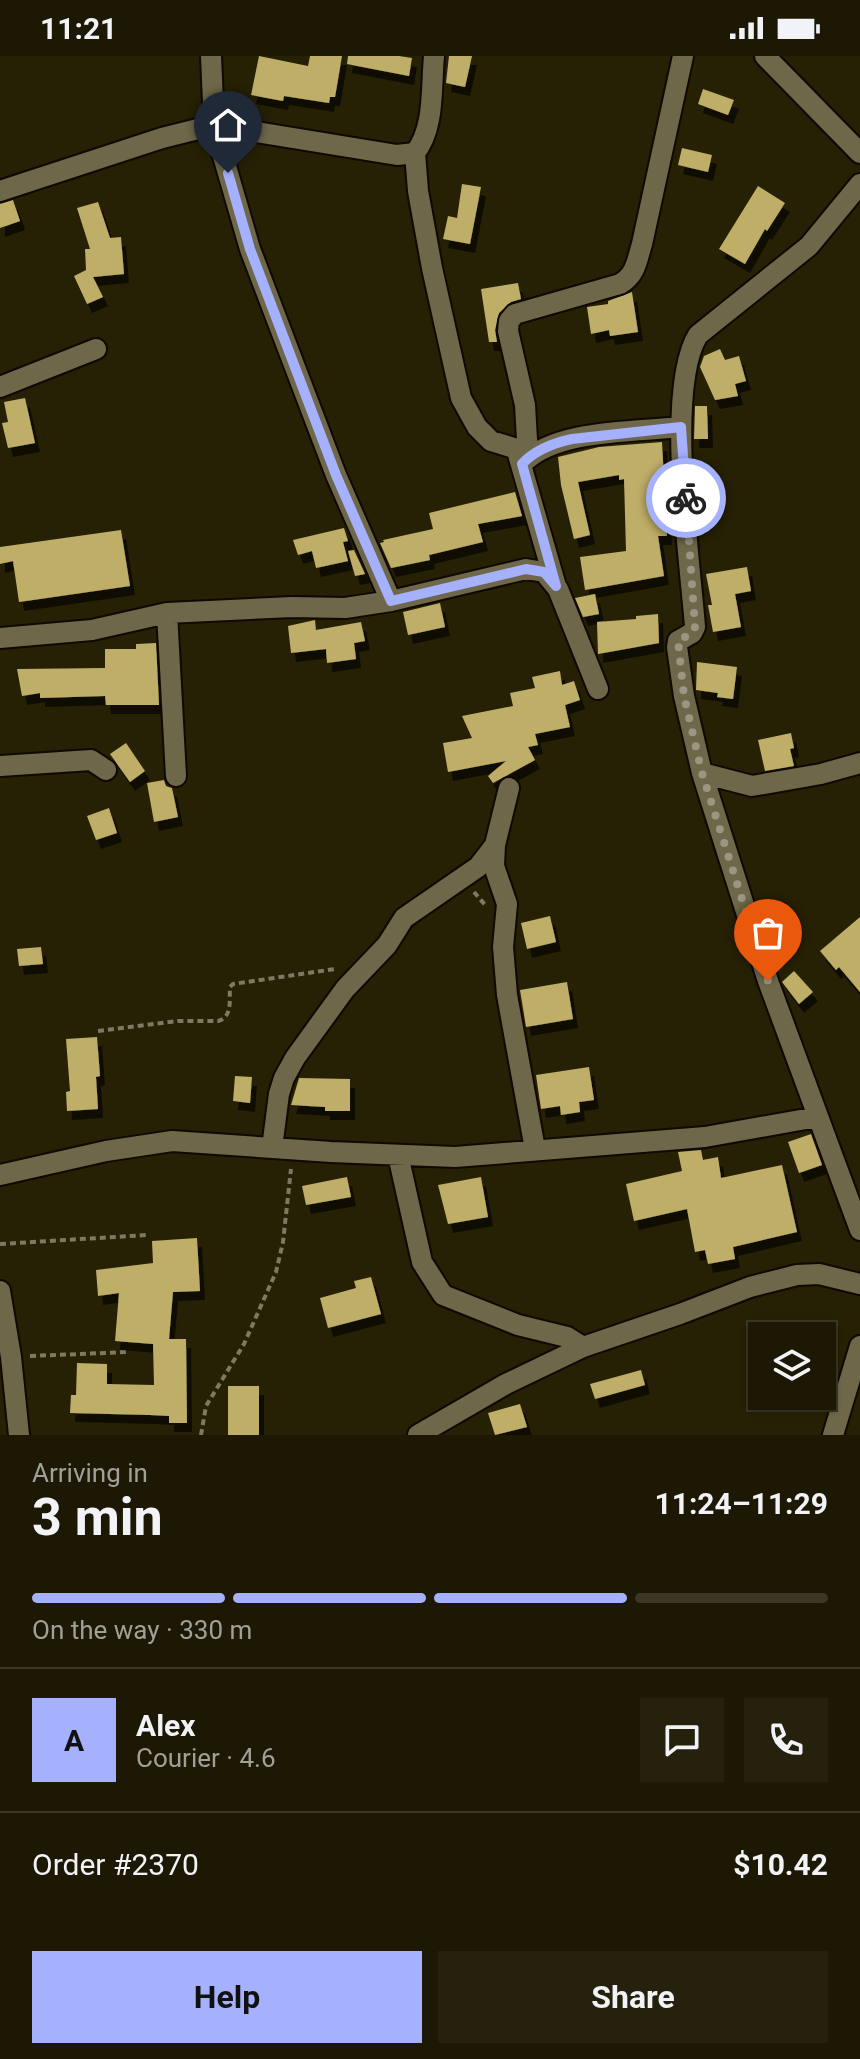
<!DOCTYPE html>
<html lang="en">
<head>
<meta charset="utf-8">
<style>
  :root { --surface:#1c1803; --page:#25210d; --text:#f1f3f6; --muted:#a0a09a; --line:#3a3725; --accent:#a5b1fc }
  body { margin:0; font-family:Roboto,sans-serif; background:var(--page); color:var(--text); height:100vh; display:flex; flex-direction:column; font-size:30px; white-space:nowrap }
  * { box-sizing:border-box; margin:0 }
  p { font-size:26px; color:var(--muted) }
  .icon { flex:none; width:44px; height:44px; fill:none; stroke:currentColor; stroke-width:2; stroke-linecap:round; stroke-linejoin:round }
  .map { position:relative; height:1379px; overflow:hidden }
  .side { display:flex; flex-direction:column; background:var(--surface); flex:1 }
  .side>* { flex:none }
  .fabs { position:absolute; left:748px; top:1266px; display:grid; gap:16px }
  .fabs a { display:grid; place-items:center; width:88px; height:88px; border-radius:0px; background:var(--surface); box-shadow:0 2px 6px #0004,0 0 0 2px var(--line); font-size:40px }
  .pin { position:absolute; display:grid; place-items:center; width:68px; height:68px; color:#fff; margin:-82px -34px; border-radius:50% 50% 50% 0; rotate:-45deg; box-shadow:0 0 8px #0007 }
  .pin .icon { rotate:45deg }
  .courier { position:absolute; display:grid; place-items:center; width:80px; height:80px; margin:-40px; border:6px solid #a5b1fc; border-radius:50%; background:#fff; color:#222; box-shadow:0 2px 10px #0007 }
  .head em { font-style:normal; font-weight:700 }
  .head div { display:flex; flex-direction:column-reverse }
  .head { display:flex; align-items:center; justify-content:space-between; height:136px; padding:0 32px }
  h1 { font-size:52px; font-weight:700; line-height:60px }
  .bar { display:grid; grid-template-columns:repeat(4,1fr); gap:12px 8px; align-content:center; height:96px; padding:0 32px }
  .bar i { height:10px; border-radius:6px; background:var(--line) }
  .bar .on { background:var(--accent) }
  .bar p { grid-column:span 4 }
  .line { display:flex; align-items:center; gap:20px; padding:0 32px; border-top:2px solid var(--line) }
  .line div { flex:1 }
  .round { display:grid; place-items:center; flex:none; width:84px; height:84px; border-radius:0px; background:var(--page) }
  .action { display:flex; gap:16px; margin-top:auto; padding:16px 32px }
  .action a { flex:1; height:92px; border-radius:0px; background:var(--accent); color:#111; font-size:32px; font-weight:700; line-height:92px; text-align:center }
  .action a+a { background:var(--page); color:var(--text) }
  .status { display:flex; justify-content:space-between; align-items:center; height:56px; padding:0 40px; background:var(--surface); direction:ltr }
  .status svg { height:22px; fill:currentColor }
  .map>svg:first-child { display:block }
</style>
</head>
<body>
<div class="status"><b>11:21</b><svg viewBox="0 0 49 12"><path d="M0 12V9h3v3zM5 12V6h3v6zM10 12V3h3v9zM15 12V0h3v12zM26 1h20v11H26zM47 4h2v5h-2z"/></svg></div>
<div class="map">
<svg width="860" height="1379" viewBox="0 0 860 1379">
  <defs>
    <filter id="shadow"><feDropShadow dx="5" dy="9" stdDeviation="0" flood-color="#0009"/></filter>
  </defs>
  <rect width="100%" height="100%" fill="#262004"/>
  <path fill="#beae67" filter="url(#shadow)" d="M 259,0 L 308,10 L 310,0 L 342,0 L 335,41 L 330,41 L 329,47 L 284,40 L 283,45 L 251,39 Z
    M 348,0 L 399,0 L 412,2 L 409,20 L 347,8 Z
    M 449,0 L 472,0 L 465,31 L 446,27 Z
    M 703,33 L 734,44 L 728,59 L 698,48 Z
    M 682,92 L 712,99 L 708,116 L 678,109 Z
    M 462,128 L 481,131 L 470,188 L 443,183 L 448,160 L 457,162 Z
    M 758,130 L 785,147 L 767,175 L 765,173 L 745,208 L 719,193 Z
    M 13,144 L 20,165 L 0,172 L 0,148 Z
    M 98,146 L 110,182 L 121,181 L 124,218 L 93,221 L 103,241 L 87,248 L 74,220 L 86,214 L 85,193 L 90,193 L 77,152 Z
    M 518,227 L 521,243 L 511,246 L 499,257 L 495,274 L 497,286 L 489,286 L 481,233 Z
    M 632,236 L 638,276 L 610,280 L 609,274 L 591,278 L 587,251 L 608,248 L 608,245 Z
    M 720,293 L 725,304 L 739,300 L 746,325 L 735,328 L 738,340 L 715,344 L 700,311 L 704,300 Z
    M 25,342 L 35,387 L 8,392 L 2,367 L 8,366 L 4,346 Z
    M 695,350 L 707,350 L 708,383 L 694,383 Z
    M 662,386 L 667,480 L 658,480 L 664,520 L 585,534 L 580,501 L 626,495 L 624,423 L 619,424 L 619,419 L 578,426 L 590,479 L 574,483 L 561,429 L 558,401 L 599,391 Z
    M 515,436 L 522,460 L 478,468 L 483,486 L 429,499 L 430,504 L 391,512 L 380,487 L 384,486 L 383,484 L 433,473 L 429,457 Z
    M 344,472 L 348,485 L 343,486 L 348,505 L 316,512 L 312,495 L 298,499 L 293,484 Z
    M 121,474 L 130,530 L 19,546 L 13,505 L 0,508 L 0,491 Z
    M 354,494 L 365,518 L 355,520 L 348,495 Z
    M 747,511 L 751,535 L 735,538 L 741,571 L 713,576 L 708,549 L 712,549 L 706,518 Z
    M 595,538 L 599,558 L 583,561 L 575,542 Z
    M 440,547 L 445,571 L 408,579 L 403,556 Z
    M 658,558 L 659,587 L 598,598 L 597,566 L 636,563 L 636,560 Z
    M 315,564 L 316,574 L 361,566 L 365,585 L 354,587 L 356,603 L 327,607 L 326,593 L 291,597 L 288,570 Z
    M 156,587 L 159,649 L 106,649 L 105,640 L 40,642 L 40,637 L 22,640 L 17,613 L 105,612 L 105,593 L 136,593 L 136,588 Z
    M 697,606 L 737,611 L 733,643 L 717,641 L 718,637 L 696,634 Z
    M 560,615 L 562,629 L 574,625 L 580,644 L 565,649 L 570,671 L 535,678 L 538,689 L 528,691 L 535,704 L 493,727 L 488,720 L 506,705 L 448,716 L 443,687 L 472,682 L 462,660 L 513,650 L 510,637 L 535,632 L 532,621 Z
    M 791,677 L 794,692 L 790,693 L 794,710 L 765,715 L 758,684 Z
    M 126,687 L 145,715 L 130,726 L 110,698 Z
    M 164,724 L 166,730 L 172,732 L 178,761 L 154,766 L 147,727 Z
    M 109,752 L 117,777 L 96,784 L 87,760 Z
    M 550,860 L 556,886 L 527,893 L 521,867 Z
    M 860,861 L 860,936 L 839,911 L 836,914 L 820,895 Z
    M 41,891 L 43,908 L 19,910 L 17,893 Z
    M 794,915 L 813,936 L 799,948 L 782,926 Z
    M 567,926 L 573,963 L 526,971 L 520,934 Z
    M 97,981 L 100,1020 L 96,1021 L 98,1053 L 67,1055 L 66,1036 L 70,1035 L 66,983 Z
    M 589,1011 L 594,1044 L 579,1046 L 580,1056 L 561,1059 L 560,1050 L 541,1053 L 536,1019 Z
    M 235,1020 L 252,1021 L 250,1047 L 233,1045 Z
    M 299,1022 L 350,1023 L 350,1055 L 325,1055 L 325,1051 L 291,1049 Z
    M 811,1078 L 822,1109 L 799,1117 L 788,1086 Z
    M 701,1094 L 703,1104 L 718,1101 L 721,1122 L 782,1109 L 797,1176 L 733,1191 L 735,1203 L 708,1208 L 705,1194 L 695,1196 L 687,1153 L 634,1165 L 626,1128 L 682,1115 L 678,1096 Z
    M 347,1121 L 351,1141 L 306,1149 L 302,1130 Z
    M 481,1121 L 488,1161 L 448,1168 L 438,1129 Z
    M 197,1182 L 200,1235 L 173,1236 L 169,1283 L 186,1283 L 187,1367 L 169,1367 L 169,1360 L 150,1359 L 70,1357 L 71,1339 L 76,1339 L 77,1307 L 107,1308 L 107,1328 L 154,1329 L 153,1288 L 115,1285 L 119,1237 L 98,1240 L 96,1214 L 153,1207 L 152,1185 Z
    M 371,1221 L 381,1258 L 328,1272 L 320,1242 L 356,1232 L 354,1225 Z
    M 641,1314 L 645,1329 L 595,1343 L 590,1328 Z
    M 228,1330 L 259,1330 L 259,1379 L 228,1379 Z
    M 520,1348 L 527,1371 L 495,1379 L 488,1357 Z"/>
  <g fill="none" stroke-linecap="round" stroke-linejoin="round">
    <defs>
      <path id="minor" d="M 211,0 L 214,69 L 250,193 L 336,419 L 391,545
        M 765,0 L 860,97
        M 415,97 L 418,135 L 432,212 L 461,342 L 477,371 L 491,385 L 514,392 L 517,395 L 556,530
        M 860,128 L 809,190 L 698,279 C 665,332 690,504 695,571 L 692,577 L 678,585 L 677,591 L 684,640 L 702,717 L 768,925 L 860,1174
        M 0,135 L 162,82 L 214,69 L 397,99 L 415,97 C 435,72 431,31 434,0
        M 0,331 L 96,293
        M 528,401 L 525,349 L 508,275 L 509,265 L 515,258 L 620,228 C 636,219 637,204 642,188 L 683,0
        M 522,408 C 555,373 635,376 681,371
        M 167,557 L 176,720
        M 0,582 L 92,574 L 167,557 L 292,551 L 345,552 L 391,545 L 526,513 L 544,516 L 558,533 L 598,633
        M 0,710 L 91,704 L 106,714
        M 702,717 L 752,730 L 821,718 L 860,707
        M 509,732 L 495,789 L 494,810 L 507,848 L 503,891 L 507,939 L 535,1093
        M 272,1092 L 279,1038 L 284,1022 L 295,1002 L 345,933 L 387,889 L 404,862 L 478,811 L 495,789
        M 398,1099 L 422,1206 L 443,1239 L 518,1269 L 567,1281 L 583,1291
        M 0,1119 L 106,1095 L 172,1085 L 331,1096 L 455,1101 L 705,1081 L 817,1061
        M 0,1235 L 11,1301 L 19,1379
        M 418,1379 L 506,1328 L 583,1291 L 680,1258 L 750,1231 L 797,1219 L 819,1218 L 860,1228
        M 833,1379 L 860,1290"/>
    </defs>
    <use href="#minor" stroke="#0f0900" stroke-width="24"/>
    <path stroke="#7e7963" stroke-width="4" stroke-dasharray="6 4" stroke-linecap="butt" d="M 474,836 L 486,850
      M 98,975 L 178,965 L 218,965 C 233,961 229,944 230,931 L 233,928 L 335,913
      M 0,1188 L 147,1179
      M 30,1300 L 129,1296
      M 201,1379 L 206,1350 L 244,1288 L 276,1216 L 283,1186 L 291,1113"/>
    <use href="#minor" stroke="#6e674a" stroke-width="20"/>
  </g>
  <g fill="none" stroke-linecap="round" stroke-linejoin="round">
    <path stroke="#9b9682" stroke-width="8" stroke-dasharray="0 14.4" d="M 686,442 L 695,571 L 692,577 L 678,585 L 684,640 L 702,717 L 768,925"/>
    <path stroke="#a5b1fc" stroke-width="10" d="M 228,117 L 250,193 L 336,419 L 391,545 L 526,513 L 544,516 L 556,530 L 522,408 C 535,394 553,387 572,383 L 681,371 L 686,442"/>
  </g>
</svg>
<div class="fabs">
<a><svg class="icon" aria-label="layers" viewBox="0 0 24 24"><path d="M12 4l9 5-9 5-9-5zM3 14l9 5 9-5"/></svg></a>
</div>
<div class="pin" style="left:768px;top:925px;background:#ea580c"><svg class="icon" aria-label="bag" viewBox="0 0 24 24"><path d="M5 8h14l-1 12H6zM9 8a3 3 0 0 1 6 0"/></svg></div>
<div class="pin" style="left:228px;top:117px;background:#1f2937"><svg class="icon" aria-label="home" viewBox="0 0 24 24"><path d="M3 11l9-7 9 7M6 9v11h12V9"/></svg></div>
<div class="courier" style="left:686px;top:442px"><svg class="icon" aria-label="bike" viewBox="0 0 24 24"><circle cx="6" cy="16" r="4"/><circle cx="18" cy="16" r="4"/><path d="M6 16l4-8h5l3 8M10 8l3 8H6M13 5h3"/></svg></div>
</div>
<section class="side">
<div class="head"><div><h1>3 min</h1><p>Arriving in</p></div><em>11:24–11:29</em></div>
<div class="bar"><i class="on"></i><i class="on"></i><i class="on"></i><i></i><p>On the way · 330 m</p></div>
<div class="line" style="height:144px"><b class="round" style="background:var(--accent);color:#111">A</b><div><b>Alex</b><p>Courier · 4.6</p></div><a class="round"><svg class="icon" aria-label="chat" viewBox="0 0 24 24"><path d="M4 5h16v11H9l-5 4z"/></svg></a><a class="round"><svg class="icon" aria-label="phone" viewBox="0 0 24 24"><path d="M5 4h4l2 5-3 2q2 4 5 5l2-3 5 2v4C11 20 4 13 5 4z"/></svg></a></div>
<div class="line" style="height:104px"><div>Order #2370</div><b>$10.42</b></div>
<div class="action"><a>Help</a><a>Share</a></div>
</section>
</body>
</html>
